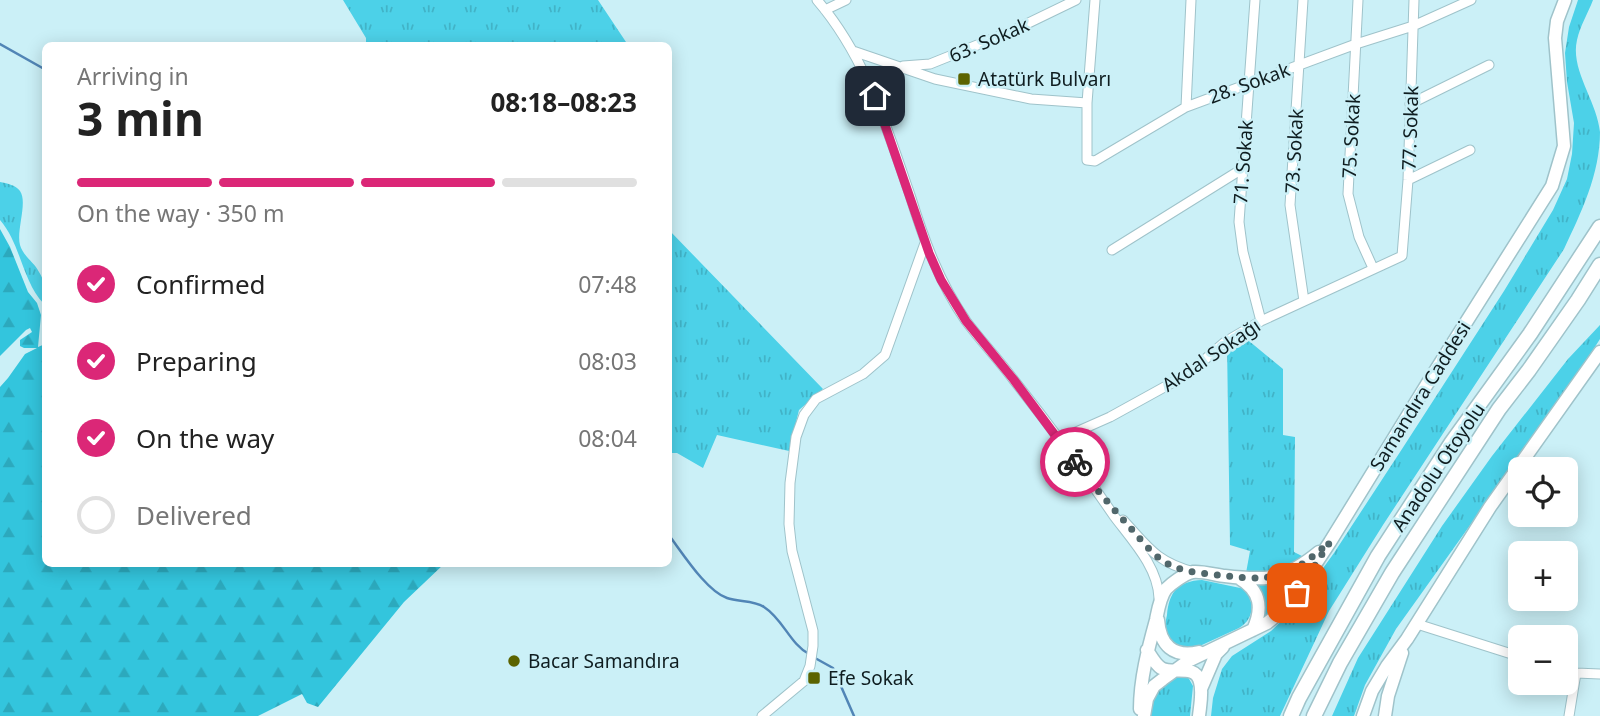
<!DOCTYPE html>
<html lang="en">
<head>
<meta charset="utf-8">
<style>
  :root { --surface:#fff; --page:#f2f2f2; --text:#222; --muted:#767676; --line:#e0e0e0; --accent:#db2777 }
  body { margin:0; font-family:"Noto Sans",sans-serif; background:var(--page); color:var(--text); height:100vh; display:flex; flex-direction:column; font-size:26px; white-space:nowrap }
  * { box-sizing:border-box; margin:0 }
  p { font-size:23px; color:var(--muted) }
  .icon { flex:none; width:38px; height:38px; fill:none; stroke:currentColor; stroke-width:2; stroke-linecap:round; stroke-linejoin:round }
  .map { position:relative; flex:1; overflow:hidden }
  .sheet { position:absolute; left:42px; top:42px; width:630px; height:525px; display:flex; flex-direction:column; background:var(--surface); border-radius:10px; box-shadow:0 4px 18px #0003 }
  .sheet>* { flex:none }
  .fabs { position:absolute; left:1508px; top:457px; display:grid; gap:14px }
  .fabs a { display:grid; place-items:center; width:70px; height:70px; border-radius:10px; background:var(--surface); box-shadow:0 4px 18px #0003; font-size:35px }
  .pin { position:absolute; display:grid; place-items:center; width:60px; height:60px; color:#fff; margin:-30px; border-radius:14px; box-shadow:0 4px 10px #0006 }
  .courier { position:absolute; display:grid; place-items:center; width:70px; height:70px; margin:-35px; border:5px solid #db2777; border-radius:50%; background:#fff; color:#222; box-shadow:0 2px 9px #0007 }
  .overview em { font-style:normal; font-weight:700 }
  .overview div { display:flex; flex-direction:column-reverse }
  .overview { display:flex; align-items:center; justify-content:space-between; height:119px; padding:0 35px }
  h1 { font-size:46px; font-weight:700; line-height:52px }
  .bar { display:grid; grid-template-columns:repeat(4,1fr); gap:10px 7px; align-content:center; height:84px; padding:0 35px }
  .bar i { height:9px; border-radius:5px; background:var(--line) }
  .bar .current { background:var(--accent) }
  .bar p { grid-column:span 4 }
  ol { padding:0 35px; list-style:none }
  li { display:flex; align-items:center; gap:21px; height:77px }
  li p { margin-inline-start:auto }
  li .icon { padding:7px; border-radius:50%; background:var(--accent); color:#fff; stroke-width:4 }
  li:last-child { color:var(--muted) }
  li i { width:38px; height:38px; border:4px solid var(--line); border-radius:50% }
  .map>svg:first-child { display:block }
</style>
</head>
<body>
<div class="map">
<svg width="1600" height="716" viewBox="0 0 1600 716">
  <defs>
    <pattern id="grass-tufts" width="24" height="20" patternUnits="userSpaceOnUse" patternTransform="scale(1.75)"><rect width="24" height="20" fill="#4cd1e8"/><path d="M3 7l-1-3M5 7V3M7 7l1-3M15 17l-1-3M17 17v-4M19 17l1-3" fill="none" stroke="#41b3c7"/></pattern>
    <pattern id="forest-firs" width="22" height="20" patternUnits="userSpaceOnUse" patternTransform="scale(1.75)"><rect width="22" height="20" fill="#33c5dd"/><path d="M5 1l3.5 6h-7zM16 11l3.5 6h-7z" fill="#2ca9bd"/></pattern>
  </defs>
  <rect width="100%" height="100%" fill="#cbf0f7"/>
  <path fill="url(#grass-tufts)" d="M 343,0 L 598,0 L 628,45 L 366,45 L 366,38 Z
    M 1578,0 L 1593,0 C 1588,13 1580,26 1577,40 C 1570,70 1597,101 1600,132 C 1600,174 1581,213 1564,249 L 1383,525 L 1329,611 L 1280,716 L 1211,716 L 1213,698 L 1222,669 L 1232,656 L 1271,631 L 1293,610 L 1334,553 L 1402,449 L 1504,291 L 1553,210 L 1567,179 L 1572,154 L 1574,123 L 1567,82 L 1565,53 L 1569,27 Z
    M 0,182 C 6,183 16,185 20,191 C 28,202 16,231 20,245 C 23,256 34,262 39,272 C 45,281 46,293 45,304 L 44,304 C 22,281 21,244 0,220 Z
    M 668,229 L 823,389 L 799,410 L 789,451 L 717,435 L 703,468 L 677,453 L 669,453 Z
    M 1600,325 L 1600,339 L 1573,381 L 1396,629 L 1365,685 L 1354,716 L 1332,716 L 1358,658 L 1442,526 L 1492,456 L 1568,359 Z
    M 1243,336 L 1283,369 L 1283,435 L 1295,437 L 1294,552 L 1304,557 L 1278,573 L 1246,573 L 1250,551 L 1230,545 L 1227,344 Z
    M 1314,559 L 1283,604 L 1264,620 C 1266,606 1266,592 1253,582 Z
    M 1202,580 L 1245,589 C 1255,603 1254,619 1239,628 L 1191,650 L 1174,646 C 1172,642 1167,636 1166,632 C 1164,627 1166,620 1167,615 C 1169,592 1178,581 1202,580 Z
    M 1182,675 L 1188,677 L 1193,686 L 1190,716 L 1150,716 L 1153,697 L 1165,684 Z"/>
  <path fill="url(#forest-firs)" d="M 0,229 L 10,247 L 28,292 L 37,303 L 41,315 L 38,347 L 45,344 L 46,564 L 444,564 L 404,602 L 318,707 L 307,703 L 302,694 L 258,716 L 0,716 L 0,387 L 8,378 L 25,354 L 37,348 L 24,348 L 20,346 L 20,340 L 32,332 L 30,328 L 26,330 L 0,356 Z"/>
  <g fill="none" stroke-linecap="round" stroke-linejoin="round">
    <path stroke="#5185b6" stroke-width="2.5" d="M 0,44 L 46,70
      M 668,534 C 682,552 706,591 727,598 C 738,602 755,600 764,607 C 783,619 790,644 809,654
      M 815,658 L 833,668 L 854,716"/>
    <defs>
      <path id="minor" d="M 817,0 C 866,57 886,126 910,195 C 924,240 939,282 966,321 C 981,341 998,359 1013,379 C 1048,423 1082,469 1114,516 C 1132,540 1158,567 1159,598
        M 1095,0 L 1087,103 L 1087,160 L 1095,161 L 1186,107 L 1356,44 L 1413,26 L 1471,0
        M 1255,0 L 1239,222 L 1243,252 L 1261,321
        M 1303,0 L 1290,205 L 1304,301
        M 1358,0 L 1348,194 L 1359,237 L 1373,268
        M 825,10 L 846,0
        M 853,51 L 935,79 L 1031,99 L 1087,103
        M 903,66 L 930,64 L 1012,31 L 1076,0
        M 1410,104 L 1489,65
        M 1186,107 L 1191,0
        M 1408,180 L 1470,150
        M 1112,250 L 1242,169
        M 1058,440 L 1110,417 L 1188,374 L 1225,342 L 1261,321 L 1402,256 L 1408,180 L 1414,0
        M 1123,520 C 1148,547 1156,562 1194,572
        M 1417,624 L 1521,657
        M 1566,671 L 1576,673 L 1600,674
        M 762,716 L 804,681 L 810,666 L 813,646 L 813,631 L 792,551 L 789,524 L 790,483 L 796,437 L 804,415 L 816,399 L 863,374 L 885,355 L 925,243
        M 1569,716 L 1576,673"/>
      <path id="major" d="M 1239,578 C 1261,591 1263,608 1253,630
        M 1158,620 C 1160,645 1173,658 1199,652
        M 1147,650 C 1151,656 1155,664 1161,668 C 1172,675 1196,663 1200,682 C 1203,692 1200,706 1199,716
        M 1201,689 L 1216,654 L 1223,647
        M 1140,709 C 1140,679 1148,649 1156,620 C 1158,610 1160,597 1166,589 C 1172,583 1184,574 1193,572 C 1202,571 1216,575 1225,576 C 1268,581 1285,580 1319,552
        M 1144,716 L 1147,699 L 1154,686 L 1163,679 L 1188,661 L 1267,623 L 1287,607 L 1330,542 L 1429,381 L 1552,186 L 1564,146 L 1555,38 L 1557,21 L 1565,0
        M 1363,716 L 1372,691 L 1387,666 L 1407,639 L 1490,507 L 1600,352
        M 1385,716 L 1388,696 L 1402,653"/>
      <path id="highway" d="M 1291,716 L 1299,698 L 1378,556 L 1452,442 L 1530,334 L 1600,227
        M 1314,716 L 1340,663 L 1392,573 L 1499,409 L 1529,370 L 1578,300 L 1600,265"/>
    </defs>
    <use href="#minor" stroke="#9fc3ca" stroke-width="11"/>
    <use href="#major" stroke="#9fc3ca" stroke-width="15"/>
    <use href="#highway" stroke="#9fc3ca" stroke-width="17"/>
    <use href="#minor" stroke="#fff" stroke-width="9"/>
    <use href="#major" stroke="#fff" stroke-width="12"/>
    <use href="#highway" stroke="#fff" stroke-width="14"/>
  </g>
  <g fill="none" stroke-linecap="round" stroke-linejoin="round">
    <path stroke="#51676b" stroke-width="7" stroke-dasharray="0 12.6" d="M 1075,462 C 1091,483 1109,504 1127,524 C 1140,538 1152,556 1170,565 C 1187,573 1209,574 1228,576 C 1280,582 1291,575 1330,542 L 1297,593"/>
    <path stroke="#db2777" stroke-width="9" d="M 875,96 L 929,253 L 941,280 L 966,321 L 1014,380 L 1075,462"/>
  </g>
  <g fill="#5b6300" stroke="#cbf0f7" stroke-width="2.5">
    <rect x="957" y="72" width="14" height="14" rx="3.5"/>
    <circle cx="514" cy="661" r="7"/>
    <rect x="807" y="671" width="14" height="14" rx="3.5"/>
  </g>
  <g text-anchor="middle" stroke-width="5" stroke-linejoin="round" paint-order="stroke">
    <g font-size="19" fill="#0f1d20" stroke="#cbf0f7">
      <text transform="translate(989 40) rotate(-23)" y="7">63. Sokak</text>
      <text transform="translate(1249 83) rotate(-20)" y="7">28. Sokak</text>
      <text transform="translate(1410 128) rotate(-88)" y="7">77. Sokak</text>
      <text transform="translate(1351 136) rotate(-87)" y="7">75. Sokak</text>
      <text transform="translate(1294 151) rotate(-87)" y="7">73. Sokak</text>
      <text transform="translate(1243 162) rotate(-86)" y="7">71. Sokak</text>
      <text transform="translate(1211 355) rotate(-34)" y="7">Akdal Sokağı</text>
      <text transform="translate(1420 396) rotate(-58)" y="7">Samandıra Caddesi</text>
      <text transform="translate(1438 467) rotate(-56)" y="7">Anadolu Otoyolu</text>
    </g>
    <g font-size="19" fill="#0f1d20" stroke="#cbf0f7" text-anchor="start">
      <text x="978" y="86">Atatürk Bulvarı</text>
      <text x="528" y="668">Bacar Samandıra</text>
      <text x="828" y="685">Efe Sokak</text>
    </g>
  </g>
</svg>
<div class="fabs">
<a><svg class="icon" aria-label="locate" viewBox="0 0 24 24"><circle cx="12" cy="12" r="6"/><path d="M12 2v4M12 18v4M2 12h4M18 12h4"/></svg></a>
<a>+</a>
<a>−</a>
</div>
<div class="pin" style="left:1297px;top:593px;background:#ea580c"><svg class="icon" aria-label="bag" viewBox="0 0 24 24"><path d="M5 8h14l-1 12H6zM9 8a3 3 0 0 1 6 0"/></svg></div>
<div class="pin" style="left:875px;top:96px;background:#1f2937"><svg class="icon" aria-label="home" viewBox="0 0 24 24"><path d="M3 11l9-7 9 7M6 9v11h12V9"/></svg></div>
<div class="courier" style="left:1075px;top:462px"><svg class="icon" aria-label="bike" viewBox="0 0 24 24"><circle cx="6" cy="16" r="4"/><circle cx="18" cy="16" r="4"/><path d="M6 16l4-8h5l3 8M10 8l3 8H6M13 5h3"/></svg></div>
<section class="sheet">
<div class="overview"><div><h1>3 min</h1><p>Arriving in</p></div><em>08:18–08:23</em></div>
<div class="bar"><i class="current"></i><i class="current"></i><i class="current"></i><i></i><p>On the way · 350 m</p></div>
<ol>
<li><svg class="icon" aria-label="check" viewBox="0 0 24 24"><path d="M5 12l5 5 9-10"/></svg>Confirmed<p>07:48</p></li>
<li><svg class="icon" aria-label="check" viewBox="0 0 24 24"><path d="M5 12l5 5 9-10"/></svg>Preparing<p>08:03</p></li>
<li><svg class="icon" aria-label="check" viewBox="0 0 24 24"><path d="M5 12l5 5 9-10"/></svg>On the way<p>08:04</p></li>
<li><i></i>Delivered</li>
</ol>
</section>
</div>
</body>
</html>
